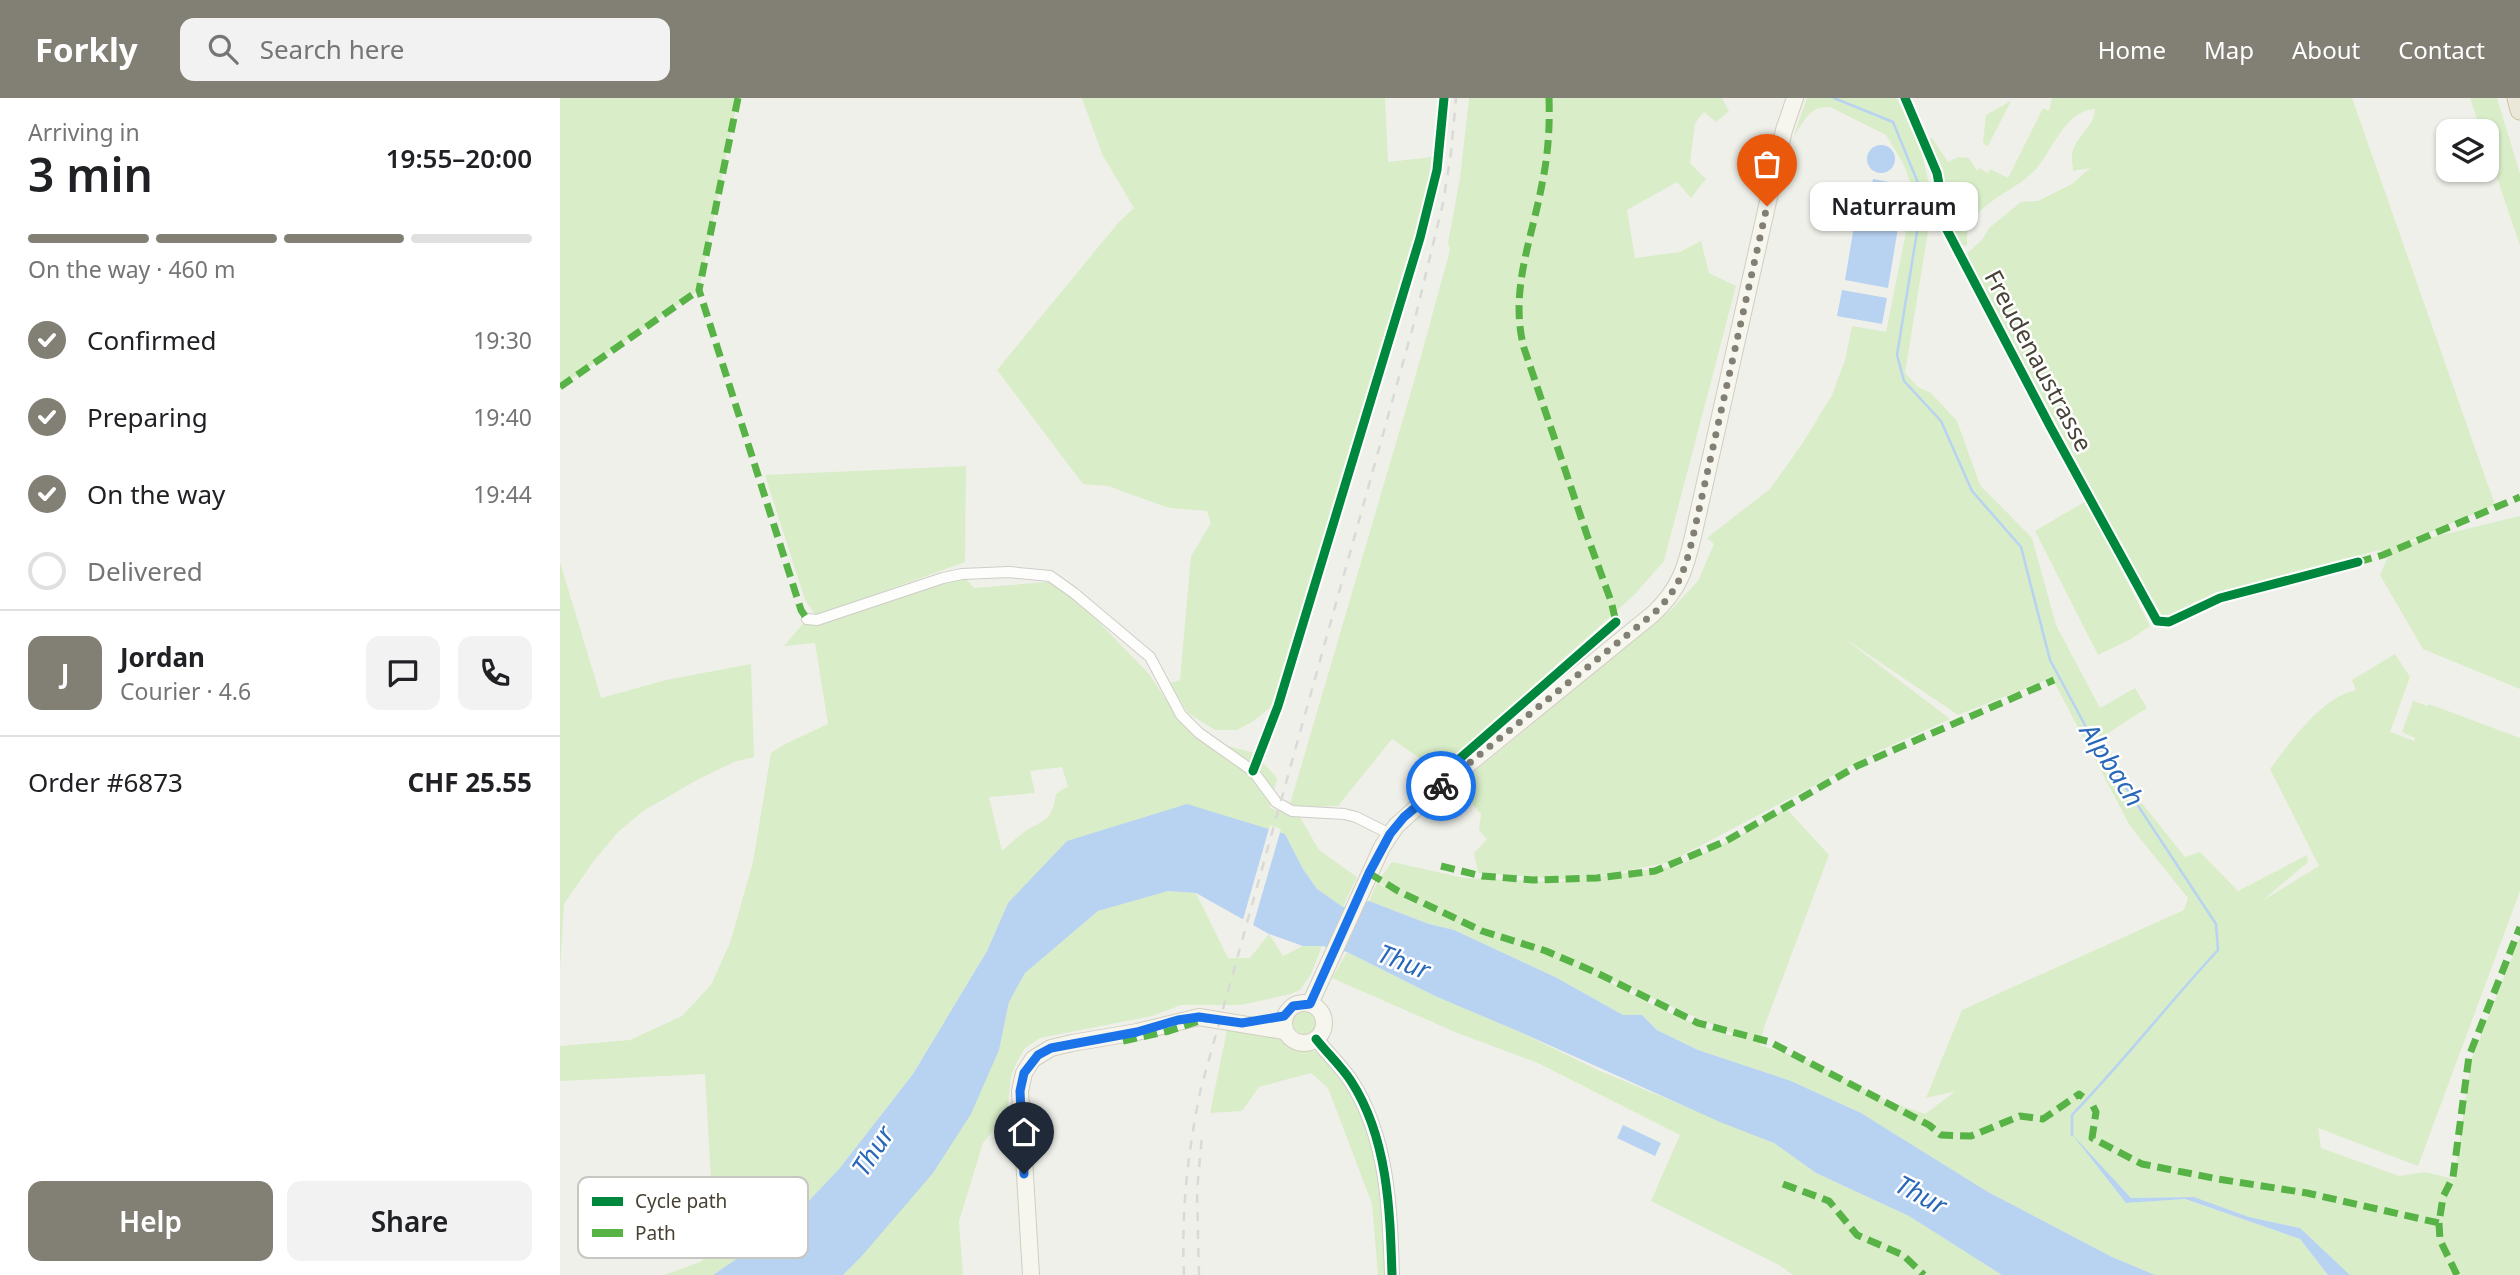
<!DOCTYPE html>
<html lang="en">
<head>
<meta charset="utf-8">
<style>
  :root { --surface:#fff; --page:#f2f2f2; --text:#202124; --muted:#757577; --line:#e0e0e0; --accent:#827f74 }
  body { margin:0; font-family:"Noto Sans",sans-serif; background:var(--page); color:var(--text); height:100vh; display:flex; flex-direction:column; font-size:26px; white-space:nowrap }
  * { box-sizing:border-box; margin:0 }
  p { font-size:23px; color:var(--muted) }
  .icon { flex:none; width:38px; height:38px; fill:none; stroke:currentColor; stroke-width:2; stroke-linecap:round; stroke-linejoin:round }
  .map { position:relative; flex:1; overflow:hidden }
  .sheet { display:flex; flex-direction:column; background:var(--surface); width:560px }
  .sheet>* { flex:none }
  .controls { position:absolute; left:1876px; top:21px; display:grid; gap:14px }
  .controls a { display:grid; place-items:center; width:63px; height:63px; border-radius:14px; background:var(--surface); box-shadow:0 2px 5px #0004; font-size:35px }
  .pin { position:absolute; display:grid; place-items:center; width:60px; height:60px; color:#fff; margin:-72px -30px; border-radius:50% 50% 50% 0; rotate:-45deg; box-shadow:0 0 7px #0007 }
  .pin .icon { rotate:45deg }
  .courier { position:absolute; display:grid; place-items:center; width:70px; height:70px; margin:-35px; border:5px solid #1a73e8; border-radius:50%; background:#fff; color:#222; box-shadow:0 2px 9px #0007 }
  .bubble { position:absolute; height:49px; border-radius:14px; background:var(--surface); box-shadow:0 2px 5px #0004; font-size:23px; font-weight:600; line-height:49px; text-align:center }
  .head em { font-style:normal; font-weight:600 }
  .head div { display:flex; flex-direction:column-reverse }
  .head { display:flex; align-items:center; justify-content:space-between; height:119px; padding:0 28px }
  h1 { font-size:46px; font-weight:600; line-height:52px }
  .bar { display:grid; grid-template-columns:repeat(4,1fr); gap:10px 7px; align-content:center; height:84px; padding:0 28px }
  .bar i { height:9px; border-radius:5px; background:var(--line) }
  .bar .active { background:var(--accent) }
  .bar p { grid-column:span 4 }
  .line { display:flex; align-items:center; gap:18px; padding:0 28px; border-top:2px solid var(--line) }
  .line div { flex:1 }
  .round { display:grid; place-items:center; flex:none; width:74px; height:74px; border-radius:14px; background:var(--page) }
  ol { padding:0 28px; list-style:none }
  li { display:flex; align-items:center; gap:21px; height:77px }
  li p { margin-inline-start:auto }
  li .icon { padding:7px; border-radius:50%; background:var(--accent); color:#fff; stroke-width:4 }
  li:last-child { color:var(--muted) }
  li i { width:38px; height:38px; border:4px solid var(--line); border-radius:50% }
  .cta { display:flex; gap:14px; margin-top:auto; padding:14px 28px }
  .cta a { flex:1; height:80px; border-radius:14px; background:var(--accent); color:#fff; font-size:28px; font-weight:600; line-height:80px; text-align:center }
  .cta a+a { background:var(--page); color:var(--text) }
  header { display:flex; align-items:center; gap:42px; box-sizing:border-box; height:98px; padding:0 35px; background:var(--accent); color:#fff }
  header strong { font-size:33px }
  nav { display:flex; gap:38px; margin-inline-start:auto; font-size:24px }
  .search { width:490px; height:63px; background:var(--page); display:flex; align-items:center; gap:18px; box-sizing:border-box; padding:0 24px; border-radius:14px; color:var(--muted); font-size:26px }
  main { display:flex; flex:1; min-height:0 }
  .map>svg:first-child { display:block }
</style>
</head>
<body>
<header>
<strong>Forkly</strong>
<div class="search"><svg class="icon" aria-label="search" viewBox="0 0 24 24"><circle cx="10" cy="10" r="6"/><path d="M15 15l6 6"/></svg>Search here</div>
<nav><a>Home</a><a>Map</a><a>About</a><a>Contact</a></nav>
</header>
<main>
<section class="sheet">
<div class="head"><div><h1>3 min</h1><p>Arriving in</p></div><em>19:55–20:00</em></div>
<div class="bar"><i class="active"></i><i class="active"></i><i class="active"></i><i></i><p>On the way · 460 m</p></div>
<ol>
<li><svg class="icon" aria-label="check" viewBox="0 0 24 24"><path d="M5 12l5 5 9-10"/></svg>Confirmed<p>19:30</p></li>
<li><svg class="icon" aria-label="check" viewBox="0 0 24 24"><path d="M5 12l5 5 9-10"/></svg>Preparing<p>19:40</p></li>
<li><svg class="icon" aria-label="check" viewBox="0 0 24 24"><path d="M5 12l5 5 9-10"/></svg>On the way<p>19:44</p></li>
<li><i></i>Delivered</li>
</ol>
<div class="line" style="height:126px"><b class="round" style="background:var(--accent);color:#fff">J</b><div><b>Jordan</b><p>Courier · 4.6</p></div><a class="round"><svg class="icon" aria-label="chat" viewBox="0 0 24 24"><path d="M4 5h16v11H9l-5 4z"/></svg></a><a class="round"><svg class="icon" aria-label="phone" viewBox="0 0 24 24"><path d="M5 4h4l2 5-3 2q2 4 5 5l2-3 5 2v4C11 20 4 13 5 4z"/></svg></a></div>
<div class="line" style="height:91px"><div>Order #6873</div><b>CHF 25.55</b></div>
<div class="cta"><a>Help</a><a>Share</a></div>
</section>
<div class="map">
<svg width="1960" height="1177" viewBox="0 0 1960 1177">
  <rect width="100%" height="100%" fill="#f0f0ea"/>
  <path fill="#d9edc8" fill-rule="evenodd" d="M 0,0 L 178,0 L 139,192 L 0,289 Z
    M 522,0 L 825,0 L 828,64 L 872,59 L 860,140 L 720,602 L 692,624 L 677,632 L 655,632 L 628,615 L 610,585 L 620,582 L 631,458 L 651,425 L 647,413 L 609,410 L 548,388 L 523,386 L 437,272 L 558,125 L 574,110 L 542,56 Z
    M 909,0 L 1162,0 L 1169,13 L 1156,24 L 1144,14 L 1135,25 L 1130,65 L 1146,81 L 1131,100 L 1117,84 L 1067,112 L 1075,160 L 1120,154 L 1141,143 L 1149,175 L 1176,188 L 1104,463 L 1074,497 L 884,669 L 869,661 L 862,662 L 832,641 L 778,708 L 743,709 L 730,706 L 855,280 L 890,152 L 888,145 L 900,80 Z
    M 1247,0 L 1334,0 L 1338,2 L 1362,56 L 1373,103 L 1345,275 L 1358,289 L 1371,295 L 1397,323 L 1420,387 L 1472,440 L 1496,527 L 1540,610 L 1575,590 L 1587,610 L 1542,639 L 1576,698 L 1625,759 L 1640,754 L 1678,793 L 1747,757 L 1748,764 L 1702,803 L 1759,768 L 1710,671 C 1730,644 1762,599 1796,592 L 1792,582 L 1835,556 L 1850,579 L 1830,634 L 1855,643 L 1855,640 L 1842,634 L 1853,603 L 1868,608 L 1869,606 L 1960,640 L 1960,793 L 1858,1068 L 1758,1030 L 1761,1050 L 1839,1078 L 1865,1074 L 1894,1081 L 1911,963 L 1960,839 L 1960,1177 L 1790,1177 L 1740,1130 L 1689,1119 L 1634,1099 L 1571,1100 L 1519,1045 L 1566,1105 L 1624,1101 L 1740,1141 L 1768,1177 L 1595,1177 L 1552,1159 L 1428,1094 L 1301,1015 L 1231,983 L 1138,952 L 1097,932 L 1082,917 L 1063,917 L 997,880 L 894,832 L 869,826 L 809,803 L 817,785 L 833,794 L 818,783 L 832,764 L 904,780 L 998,784 L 1012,782 L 918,775 L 914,755 L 927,741 L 919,732 L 921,716 L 897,688 L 1110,513 L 1138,483 L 1154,446 L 1147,440 L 1210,391 L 1242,346 L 1272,297 L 1285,262 L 1292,228 L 1326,234 L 1354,94 L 1343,65 L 1326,37 L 1270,9 C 1248,8 1244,24 1233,40 ZM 1281,538 L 1398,617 L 1492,580 L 1570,728 L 1628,800 L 1624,812 L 1402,912 L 1366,1000 L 1396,993 L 1365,1016 L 1327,1003 L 1255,965 L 1200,947 L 1204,929 L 1269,757 L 1226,710 L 1196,729 L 1118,768 L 1034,779 L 1110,764 L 1321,652 L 1390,621 ZM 1045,881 L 1046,880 L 1188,942 C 1138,930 1089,908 1045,881 Z
    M 1492,0 L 1792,0 L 1935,407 L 1840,447 L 1960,418 L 1960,591 L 1863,551 L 1820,477 L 1831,451 L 1822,454 L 1819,452 L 1701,486 L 1610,519 L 1601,518 L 1596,512 L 1413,170 L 1404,158 L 1422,142 L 1429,130 L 1461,104 L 1478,103 L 1512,86 L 1530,70 L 1513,73 C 1513,68 1511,61 1512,56 C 1515,39 1535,28 1535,11 C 1505,13 1493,51 1476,71 C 1457,92 1426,100 1410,126 C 1407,132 1407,140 1407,147 L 1400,149 L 1391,121 L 1384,84 L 1368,42 L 1372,40 L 1388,64 L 1398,59 L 1409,60 L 1417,73 L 1419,70 L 1428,75 L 1430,71 L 1448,80 L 1483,10 L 1489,13 Z
    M 1910,0 L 1937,0 L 1960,76 L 1960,148 L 1927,50 L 1927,33 L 1921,33 Z
    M 1451,3 L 1428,48 L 1425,47 L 1423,44 L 1426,17 Z
    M 406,368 L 405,464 L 256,518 L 245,502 L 205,377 Z
    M 1526,403 L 1590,528 L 1571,541 L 1538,557 L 1475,433 Z
    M 0,464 L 41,600 L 106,582 L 191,566 L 194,659 L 174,664 L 139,681 L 83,713 L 58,734 L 33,764 L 4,806 L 0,873 Z
    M 402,476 L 414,490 L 499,483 L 589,576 L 616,617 L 646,642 L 694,655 L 717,680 L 710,710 L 740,719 L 759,752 L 797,779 L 783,809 L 757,791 L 743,771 L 725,736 L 448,805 L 427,853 L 353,976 L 279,1071 L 226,1127 L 153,1177 L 104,1177 L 140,1164 L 155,1152 L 145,976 L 0,983 L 0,948 L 70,942 L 122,918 L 151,887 L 170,845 L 193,764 L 211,655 L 223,647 L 268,626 L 255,545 L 224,548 L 247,521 ZM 502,669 L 508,688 L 496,696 C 492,723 485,721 464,734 C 456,740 449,747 442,753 L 429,699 L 475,695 L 470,673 Z
    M 608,793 L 636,795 L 668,860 L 690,860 L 709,836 L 723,858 L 743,848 L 762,848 L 751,876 L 740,892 L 731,896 L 681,907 L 621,907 L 592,918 L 480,940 L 465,950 L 457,964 L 451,978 L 447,1016 L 423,1045 L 399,1123 L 403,1177 L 283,1177 L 301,1159 L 439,952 L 449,904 L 465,875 L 538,813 Z
    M 787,854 L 875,898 L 960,934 L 1040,973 L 1214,1045 L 1256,1075 L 1349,1118 L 1442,1177 L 1233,1177 L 1219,1167 L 1091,1103 L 1120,1037 L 978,965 L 895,934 L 772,880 Z
    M733 924a12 12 0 1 1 24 0a12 12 0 1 1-24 0Z
    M 667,932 L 715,937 L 724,945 L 768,957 L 809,1022 L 832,1177 L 818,1177 L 812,1106 L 768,990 L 751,975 L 699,989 L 682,1013 L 650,1015 Z"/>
  <path fill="#b7d3f1" d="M1307 61a14 14 0 1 1 28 0a14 14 0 1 1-28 0Z
    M 1313,81 L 1345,87 L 1342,104 L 1310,99 Z
    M 1297,110 L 1340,118 L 1328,190 L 1285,182 Z
    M 1282,192 L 1327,200 L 1322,226 L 1277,218 Z
    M 627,706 L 725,736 L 743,771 L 757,791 L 783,809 L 809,803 L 869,826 L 894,832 L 997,880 L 1063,917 L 1082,917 L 1097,932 L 1138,952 L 1231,983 L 1301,1015 L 1428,1094 L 1552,1159 L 1595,1177 L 1442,1177 L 1349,1118 L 1256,1075 L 1214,1045 L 1160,1024 L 960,934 L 875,898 L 787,854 L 762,848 L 743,848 L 709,836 L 636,795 L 608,793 L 538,813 L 465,875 L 449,904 L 439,952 L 411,1016 L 373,1075 L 301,1159 L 283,1177 L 153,1177 L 226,1127 L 279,1071 L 353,976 L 427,853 L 448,805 L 507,743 Z
    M 1063,1027 L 1101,1045 L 1095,1058 L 1057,1040 Z
    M 1511,1035 L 1571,1100 L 1634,1099 L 1689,1119 L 1740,1130 L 1790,1177 L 1768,1177 L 1740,1141 L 1625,1101 L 1566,1105 Z"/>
  <path fill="#f0f0ea" d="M 710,727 L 721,731 L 692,831 L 682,825 Z"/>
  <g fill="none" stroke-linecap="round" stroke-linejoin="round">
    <path stroke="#b7d3f1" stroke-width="2.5" d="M 1274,0 L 1333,24 L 1363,97 L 1337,257 L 1344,283 L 1381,323 L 1412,393 L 1461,449 L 1490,562 L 1526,629 L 1656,826 L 1658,852 C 1608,906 1563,964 1512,1017 L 1512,1037"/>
    <defs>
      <path id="minor" d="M 1345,0 L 1377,75 L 1387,132 L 1491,330 L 1597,523 L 1609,524 L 1660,500 L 1798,464
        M 247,521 L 257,522 L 383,480 L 402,476 L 449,474 L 490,478 L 514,495 L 590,559 L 621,617 L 639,635 L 693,673 L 716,704 L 732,713 L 784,716 L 796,719 L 830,736
        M 693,673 L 718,608 L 860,140 L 877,72 L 884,0"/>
      <path id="tertiary" d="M 756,941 C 767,955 781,968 791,983 C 828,1040 830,1112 832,1177"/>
      <path id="secondary" d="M724 925a20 20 0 1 1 40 0a20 20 0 1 1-40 0Z
        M 750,906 L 822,749 L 836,728 L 867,700 L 1093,516 C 1120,491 1126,469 1134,434 L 1224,32 L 1235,0
        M 471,1177 L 460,993 L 464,975 L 473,961 L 491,950 L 512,945 L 577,934 L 639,919 L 724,933"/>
      <path id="motorway" d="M 1957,0 L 1960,12"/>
    </defs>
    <use href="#minor" stroke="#cecdc7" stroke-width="12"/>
    <use href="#tertiary" stroke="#cecdc7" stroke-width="16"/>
    <use href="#secondary" stroke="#d0cec0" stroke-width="18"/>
    <use href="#motorway" stroke="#cac1a4" stroke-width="21"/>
    <use href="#minor" stroke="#fdfdfc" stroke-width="10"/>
    <use href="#tertiary" stroke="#fdfdfc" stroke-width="14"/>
    <use href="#secondary" stroke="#f7f6ee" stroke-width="16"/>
    <use href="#motorway" stroke="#ece8d9" stroke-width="19"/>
    <path stroke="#d9d9d8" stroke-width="2.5" stroke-dasharray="9 9" stroke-linecap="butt" d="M 624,1177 C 621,1114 628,1051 641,990 L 854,225 L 883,105 L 891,55 L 896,0
      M 639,1177 L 637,1093 L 642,1037"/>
    <path stroke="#57b346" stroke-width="7" stroke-dasharray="14 7" stroke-linecap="butt" d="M 178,0 L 139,192 L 241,512 L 247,521
      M 989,0 C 990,29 988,58 982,86 C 972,141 949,193 964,250 L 1028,440 L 1051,503 L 1056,524 L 1052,528
      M 0,289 L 139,192
      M 1798,464 L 1823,457 L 1960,399
      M 881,768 L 922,778 L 973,782 L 1037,780 L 1095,773 L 1166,743 L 1297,668 L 1494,582
      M 809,775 L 838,793 L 922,833 L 986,853 L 1037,875 L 1138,925 L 1210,944 L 1369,1027 L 1381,1037 L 1411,1038 L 1460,1018 L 1483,1021 L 1519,996 L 1523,999
      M 563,943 L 609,933 L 648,920
      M 1533,1008 L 1536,1014 L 1532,1040 L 1582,1066 L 1658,1081 L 1747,1095 L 1879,1125
      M 1223,1086 L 1269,1103 L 1297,1137 L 1343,1157 L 1364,1177
      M 1897,1177 L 1880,1142 L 1879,1125 L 1883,1099 L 1893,1079 L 1909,958 L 1960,829"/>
    <defs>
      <path id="cycleway" d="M 1345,0 L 1377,75 L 1387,132 L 1491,330 L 1597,523 L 1609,524 L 1660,500 L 1798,464
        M 693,673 L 718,608 L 860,140 L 877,72 L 884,0
        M 867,700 L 874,683 L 1056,524
        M 756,941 C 767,955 781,968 791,983 C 828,1040 830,1112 832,1177"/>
    </defs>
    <use href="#cycleway" stroke="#fff" stroke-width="13"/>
    <use href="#cycleway" stroke="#00873e" stroke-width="9"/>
  </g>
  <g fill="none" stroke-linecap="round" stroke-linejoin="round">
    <path stroke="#827f74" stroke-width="7" stroke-dasharray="0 12.6" d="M 881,688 L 1093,516 C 1120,491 1126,469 1134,434 L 1207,108"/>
    <path stroke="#1a73e8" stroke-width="9" d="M 464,1076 L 460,993 L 464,975 L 478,957 L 491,950 L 577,934 L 618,922 L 639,919 L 682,925 L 724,918 L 733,908 L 750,906 L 809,775 L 830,736 L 844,719 L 881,688"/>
  </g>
  <g text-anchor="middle" stroke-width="5" stroke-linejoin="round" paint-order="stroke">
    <g font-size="24" fill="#474235" stroke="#fff">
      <text transform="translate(1478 263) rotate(62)" y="8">Freudenaustrasse</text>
    </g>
    <g font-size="26" font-style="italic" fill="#2968b8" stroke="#fff">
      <text transform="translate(1552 667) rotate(57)" y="9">Alpbach</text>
      <text transform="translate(844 864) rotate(21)" y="9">Thur</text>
      <text transform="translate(313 1053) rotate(-57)" y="9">Thur</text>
      <text transform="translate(1361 1097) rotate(28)" y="9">Thur</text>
    </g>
  </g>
  <rect x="18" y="1079" width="230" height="81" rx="10" fill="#fff" stroke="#c8c6c2" stroke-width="2"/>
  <rect x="32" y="1099" width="31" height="9" fill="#00873e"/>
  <rect x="32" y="1131" width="31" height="8" fill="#57b346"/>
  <g font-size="19" fill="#474235">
    <text x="75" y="1110">Cycle path</text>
    <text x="75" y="1142">Path</text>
  </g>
</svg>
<div class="controls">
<a><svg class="icon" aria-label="layers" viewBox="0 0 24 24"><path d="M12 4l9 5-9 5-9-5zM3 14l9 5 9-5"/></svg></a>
</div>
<div class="pin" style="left:1207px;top:108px;background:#ea580c"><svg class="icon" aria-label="bag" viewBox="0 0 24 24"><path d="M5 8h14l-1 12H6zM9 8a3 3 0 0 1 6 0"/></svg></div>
<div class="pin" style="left:464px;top:1076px;background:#1f2937"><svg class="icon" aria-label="home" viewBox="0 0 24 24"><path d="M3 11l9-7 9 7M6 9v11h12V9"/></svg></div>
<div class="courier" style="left:881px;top:688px"><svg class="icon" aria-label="bike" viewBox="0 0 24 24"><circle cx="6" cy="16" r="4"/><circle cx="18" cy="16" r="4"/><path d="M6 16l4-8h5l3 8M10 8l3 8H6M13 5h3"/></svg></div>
<div class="bubble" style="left:1250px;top:84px;width:168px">Naturraum</div>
</div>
</main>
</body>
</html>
